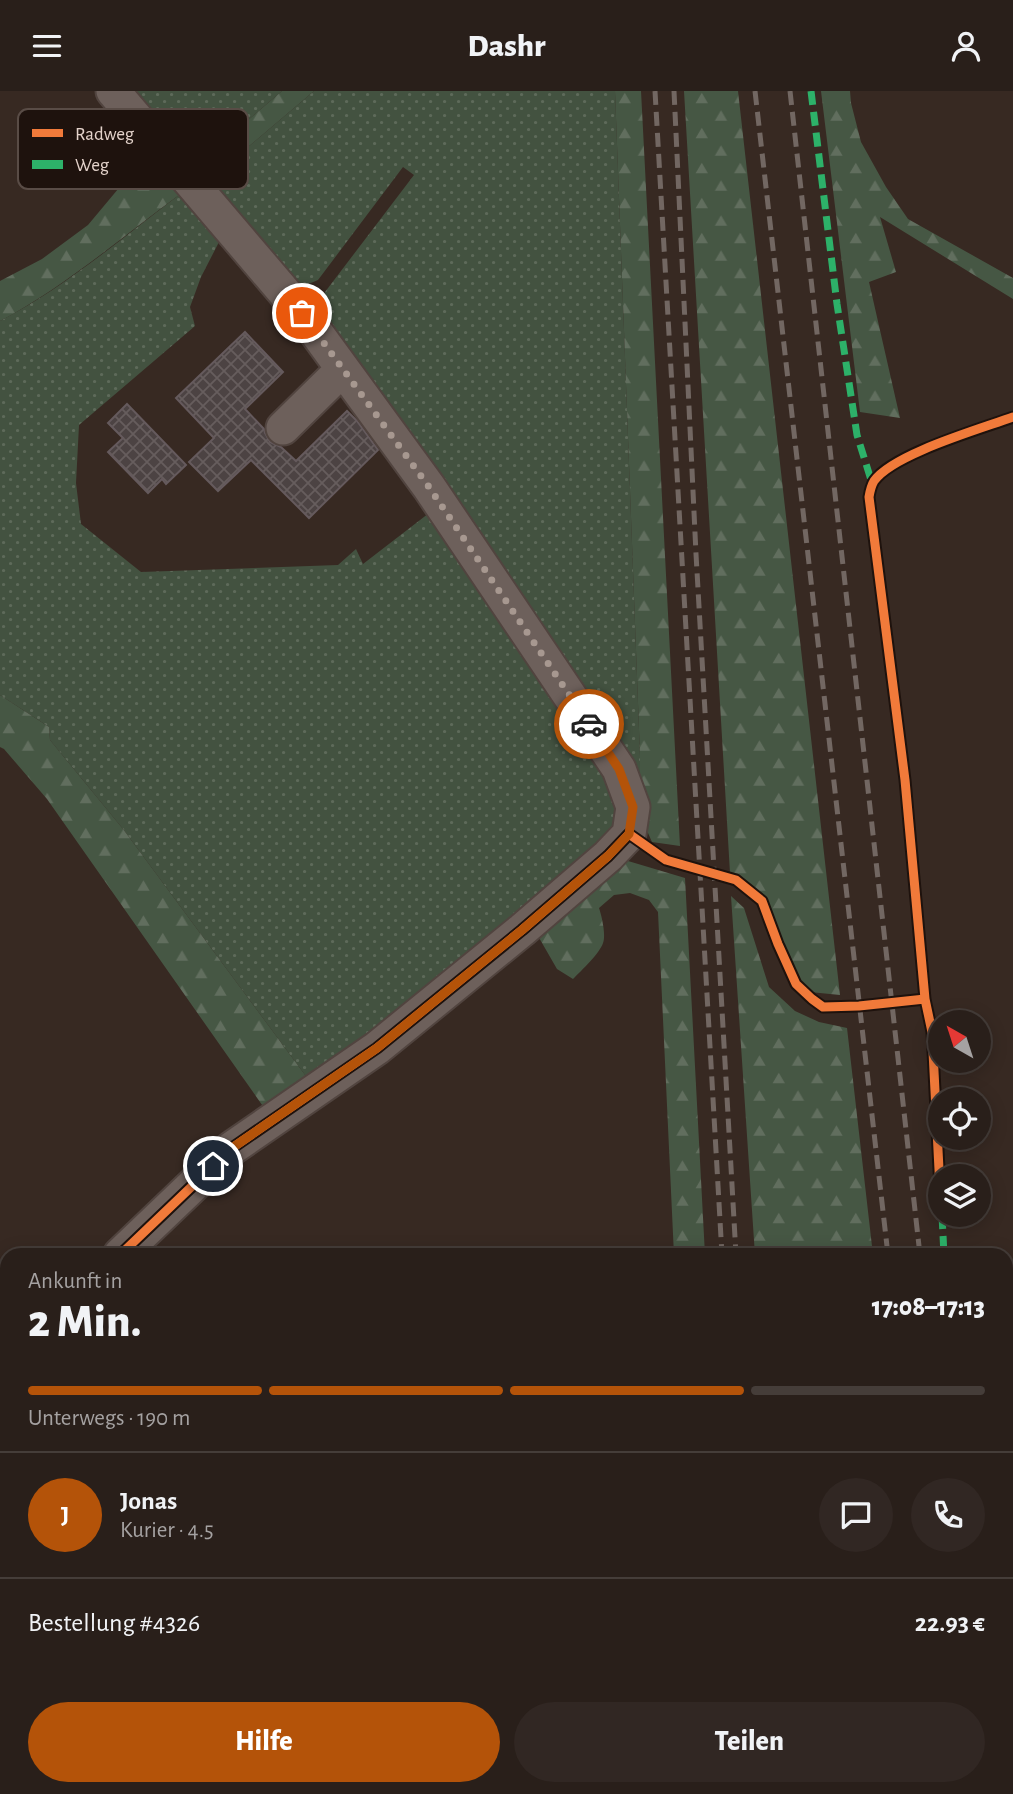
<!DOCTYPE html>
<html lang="de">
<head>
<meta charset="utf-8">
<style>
  :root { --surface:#291f1a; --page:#312723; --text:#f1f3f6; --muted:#a5a2a2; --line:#453d39; --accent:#b45309 }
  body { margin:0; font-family:"Alegreya Sans",sans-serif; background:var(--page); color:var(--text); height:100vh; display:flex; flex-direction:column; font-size:26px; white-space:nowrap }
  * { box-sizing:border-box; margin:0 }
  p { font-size:23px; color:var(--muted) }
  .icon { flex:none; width:38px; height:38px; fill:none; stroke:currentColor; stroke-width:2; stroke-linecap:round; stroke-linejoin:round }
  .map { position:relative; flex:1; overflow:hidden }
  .details { position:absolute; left:0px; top:1157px; width:1013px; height:548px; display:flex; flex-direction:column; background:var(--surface); border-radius:21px 21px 0 0; box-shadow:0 4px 18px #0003,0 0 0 2px var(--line) }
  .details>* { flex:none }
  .needle { width:46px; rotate:321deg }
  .fabs { position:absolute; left:928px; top:919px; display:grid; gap:14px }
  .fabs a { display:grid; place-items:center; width:63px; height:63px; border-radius:50%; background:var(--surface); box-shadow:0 4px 18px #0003,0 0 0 2px var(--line); font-size:35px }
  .pin { position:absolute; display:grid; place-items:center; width:60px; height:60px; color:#fff; margin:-30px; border:4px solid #fff; border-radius:50%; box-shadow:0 2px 7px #0007 }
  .courier { position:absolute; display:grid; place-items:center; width:70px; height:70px; margin:-35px; border:5px solid #b45309; border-radius:50%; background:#fff; color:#222; box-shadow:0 2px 9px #0007 }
  .summary em { font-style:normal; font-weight:800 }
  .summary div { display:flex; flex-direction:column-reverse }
  .summary { display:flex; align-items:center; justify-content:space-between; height:119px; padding:0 28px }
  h1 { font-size:46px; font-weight:800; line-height:52px }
  .bar { display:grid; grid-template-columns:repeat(4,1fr); gap:10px 7px; align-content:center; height:84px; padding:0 28px }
  .bar i { height:9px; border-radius:5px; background:var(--line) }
  .bar .selected { background:var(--accent) }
  .bar p { grid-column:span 4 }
  .line { display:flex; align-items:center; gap:18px; padding:0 28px; border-top:2px solid var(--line) }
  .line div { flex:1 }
  .round { display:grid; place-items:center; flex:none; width:74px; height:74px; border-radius:37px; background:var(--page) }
  .primary-button { display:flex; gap:14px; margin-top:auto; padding:14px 28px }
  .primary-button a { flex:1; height:80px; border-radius:42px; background:var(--accent); color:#fff; font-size:28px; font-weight:800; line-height:80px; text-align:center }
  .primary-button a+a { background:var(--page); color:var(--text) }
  header { display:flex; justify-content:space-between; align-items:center; height:91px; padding:0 28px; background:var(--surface); font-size:32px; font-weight:800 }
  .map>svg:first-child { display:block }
</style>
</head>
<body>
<header><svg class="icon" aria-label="menu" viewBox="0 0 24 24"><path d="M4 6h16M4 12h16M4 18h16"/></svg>Dashr<svg class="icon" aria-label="person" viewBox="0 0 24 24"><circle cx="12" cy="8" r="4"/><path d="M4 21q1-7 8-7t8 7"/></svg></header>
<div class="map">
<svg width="1013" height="1703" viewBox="0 0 1013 1703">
  <defs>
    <pattern id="grass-dots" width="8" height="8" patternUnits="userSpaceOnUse" patternTransform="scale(1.75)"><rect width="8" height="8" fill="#435240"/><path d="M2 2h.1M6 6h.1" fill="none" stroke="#5e6a5a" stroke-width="1.8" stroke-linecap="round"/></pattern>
    <pattern id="forest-firs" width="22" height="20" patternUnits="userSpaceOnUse" patternTransform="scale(1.75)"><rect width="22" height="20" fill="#465744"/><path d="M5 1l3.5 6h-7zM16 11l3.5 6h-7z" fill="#616e5e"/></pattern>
    <pattern id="building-cross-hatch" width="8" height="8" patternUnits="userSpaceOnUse" patternTransform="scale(1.75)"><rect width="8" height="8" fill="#4c4343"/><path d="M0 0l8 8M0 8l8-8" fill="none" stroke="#665d5d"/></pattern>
  </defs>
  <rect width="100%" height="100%" fill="#372922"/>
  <path fill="url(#grass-dots)" d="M 124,0 L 282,0 L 190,79 Z
    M 314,0 L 615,0 L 640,665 L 640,698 L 318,222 L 325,201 L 414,84 L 403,76 L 318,189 L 299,197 L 202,95 Z
    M 179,104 L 219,151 L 201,186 L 190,216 L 195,235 L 79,334 L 76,392 L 81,433 L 141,481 L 338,474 L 356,458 L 363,473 L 433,419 L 610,683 L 621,724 L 601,756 L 311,992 L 123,738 L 50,649 L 49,636 L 0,604 L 0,230 C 64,197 122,147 179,104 Z"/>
  <path fill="url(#forest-firs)" d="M 282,0 L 314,0 L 202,95 L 190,79 Z
    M 615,0 L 641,0 L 680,755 L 652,751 L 640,724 L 640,665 Z
    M 684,0 L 738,0 L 840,904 L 810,901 L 791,882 L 778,856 L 769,827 L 758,802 L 730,782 Z
    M 821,0 L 850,0 L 851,12 L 861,51 L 886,96 L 908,128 L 1013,187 L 1013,208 L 880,126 L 896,181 L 869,191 L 900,327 L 860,321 Z
    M 144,67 L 179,104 C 122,146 63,197 0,230 L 0,190 L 42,168 L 88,134 Z
    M 0,604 L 49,636 L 50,649 L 123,738 L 311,992 L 267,1021 L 47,708 L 4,658 L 0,656 Z
    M 618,767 L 685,787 L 705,1164 L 674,1164 L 658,821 L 649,809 L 630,802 L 614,804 L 599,817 C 602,826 606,844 603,852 C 600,862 581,880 573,888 L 557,878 L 534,838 Z
    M 731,805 L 744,817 L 769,896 L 795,920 L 819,931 L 847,937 L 873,1164 L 755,1164 Z
    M 721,1698 L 761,1698 L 762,1703 L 722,1703 Z
    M 811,1698 L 934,1698 L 935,1703 L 812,1703 Z"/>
  <path fill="url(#building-cross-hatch)" stroke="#655a5d" stroke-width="2" d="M 245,241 L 283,281 L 245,318 L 264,338 L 265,342 L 270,351 L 281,356 L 296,370 L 347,320 L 357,330 L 378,359 L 309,427 L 251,369 L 218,400 L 189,371 L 214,347 L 176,307 Z
    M 127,313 L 186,374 L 166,393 L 162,388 L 148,402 L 108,361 L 123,347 L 108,332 Z"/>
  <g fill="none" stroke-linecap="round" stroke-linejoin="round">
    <defs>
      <path id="minor" d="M 113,0 L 302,222 L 429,396 L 619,678 L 633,716 L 629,743 L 608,765 L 522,839 L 377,957 L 232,1057 L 120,1164
        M 283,337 L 343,278
        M 0,1278 L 7,1272"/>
    </defs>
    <use href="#minor" stroke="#51443f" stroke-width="37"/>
    <use href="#minor" stroke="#6d605b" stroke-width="33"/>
    <path stroke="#726762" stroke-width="5" stroke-dasharray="14 7" stroke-linecap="butt" d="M 655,0 L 722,1164
      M 674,0 L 696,463 L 736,1164
      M 755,0 L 888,1164
      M 790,0 L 920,1164
      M 778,1698 L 779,1703
      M 792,1698 L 793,1703
      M 949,1698 L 950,1703
      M 972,1698 L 972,1703"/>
    <path stroke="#2db169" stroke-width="7" stroke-dasharray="14 7" stroke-linecap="butt" d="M 811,0 L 837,213 L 857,344 L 872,392
      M 942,1124 L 944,1164
      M 999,1698 L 1000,1703"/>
    <defs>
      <path id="cycleway" d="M 940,1098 L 932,941 L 925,908 L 905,689 L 869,406 C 870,400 871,395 874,390 C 893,363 980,338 1013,326
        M 120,1164 L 232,1057 L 377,957 L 522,839 L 608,765 L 629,743 L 666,769 L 736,789 L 762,810 L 778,853 L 796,893 L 812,908 L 823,916 L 859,915 L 925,908"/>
    </defs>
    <use href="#cycleway" stroke="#1e120d" stroke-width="13"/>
    <use href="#cycleway" stroke="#f17a3a" stroke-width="9"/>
  </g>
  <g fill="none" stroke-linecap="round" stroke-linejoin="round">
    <path stroke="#a79890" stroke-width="7" stroke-dasharray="0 12.6" d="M 302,222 L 429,396 L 589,633"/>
    <path stroke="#b45309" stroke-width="9" d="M 213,1075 L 232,1057 L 377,957 L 522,839 L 608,765 L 629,743 L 633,716 L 619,678 L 589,633"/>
  </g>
  <rect x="18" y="18" width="230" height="80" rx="10" fill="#1e120d" stroke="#594c46" stroke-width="2"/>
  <rect x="32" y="38" width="31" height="8" fill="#f17a3a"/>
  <rect x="32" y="69" width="31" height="9" fill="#2db169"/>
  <g font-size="19" fill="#e4d3cb">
    <text x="75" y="49">Radweg</text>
    <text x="75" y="80">Weg</text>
  </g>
</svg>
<div class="fabs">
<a><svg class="needle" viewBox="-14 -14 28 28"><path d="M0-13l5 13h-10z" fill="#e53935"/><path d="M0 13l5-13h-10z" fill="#a5a2a2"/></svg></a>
<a><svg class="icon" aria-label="locate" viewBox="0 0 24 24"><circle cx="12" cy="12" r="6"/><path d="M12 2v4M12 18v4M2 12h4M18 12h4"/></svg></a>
<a><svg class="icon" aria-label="layers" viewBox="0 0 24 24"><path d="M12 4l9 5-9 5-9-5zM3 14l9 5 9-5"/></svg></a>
</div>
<div class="pin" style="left:302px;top:222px;background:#ea580c"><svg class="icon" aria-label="bag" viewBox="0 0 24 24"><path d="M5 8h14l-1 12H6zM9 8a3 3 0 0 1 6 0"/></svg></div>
<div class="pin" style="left:213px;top:1075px;background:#1f2937"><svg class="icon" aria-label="home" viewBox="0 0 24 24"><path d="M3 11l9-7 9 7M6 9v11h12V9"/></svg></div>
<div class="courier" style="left:589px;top:633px"><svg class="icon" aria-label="car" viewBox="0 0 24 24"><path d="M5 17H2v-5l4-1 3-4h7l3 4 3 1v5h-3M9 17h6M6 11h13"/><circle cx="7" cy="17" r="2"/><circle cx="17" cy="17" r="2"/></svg></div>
<section class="details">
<div class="summary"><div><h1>2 Min.</h1><p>Ankunft in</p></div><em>17:08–17:13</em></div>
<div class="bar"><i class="selected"></i><i class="selected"></i><i class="selected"></i><i></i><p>Unterwegs · 190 m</p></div>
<div class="line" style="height:126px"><b class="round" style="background:var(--accent);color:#fff">J</b><div><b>Jonas</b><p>Kurier · 4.5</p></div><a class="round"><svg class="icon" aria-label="chat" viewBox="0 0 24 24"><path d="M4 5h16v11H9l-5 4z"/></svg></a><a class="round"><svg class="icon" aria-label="phone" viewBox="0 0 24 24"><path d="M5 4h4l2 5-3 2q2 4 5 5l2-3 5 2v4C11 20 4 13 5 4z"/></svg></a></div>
<div class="line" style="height:91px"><div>Bestellung #4326</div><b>22.93 €</b></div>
<div class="primary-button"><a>Hilfe</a><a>Teilen</a></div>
</section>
</div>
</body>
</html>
